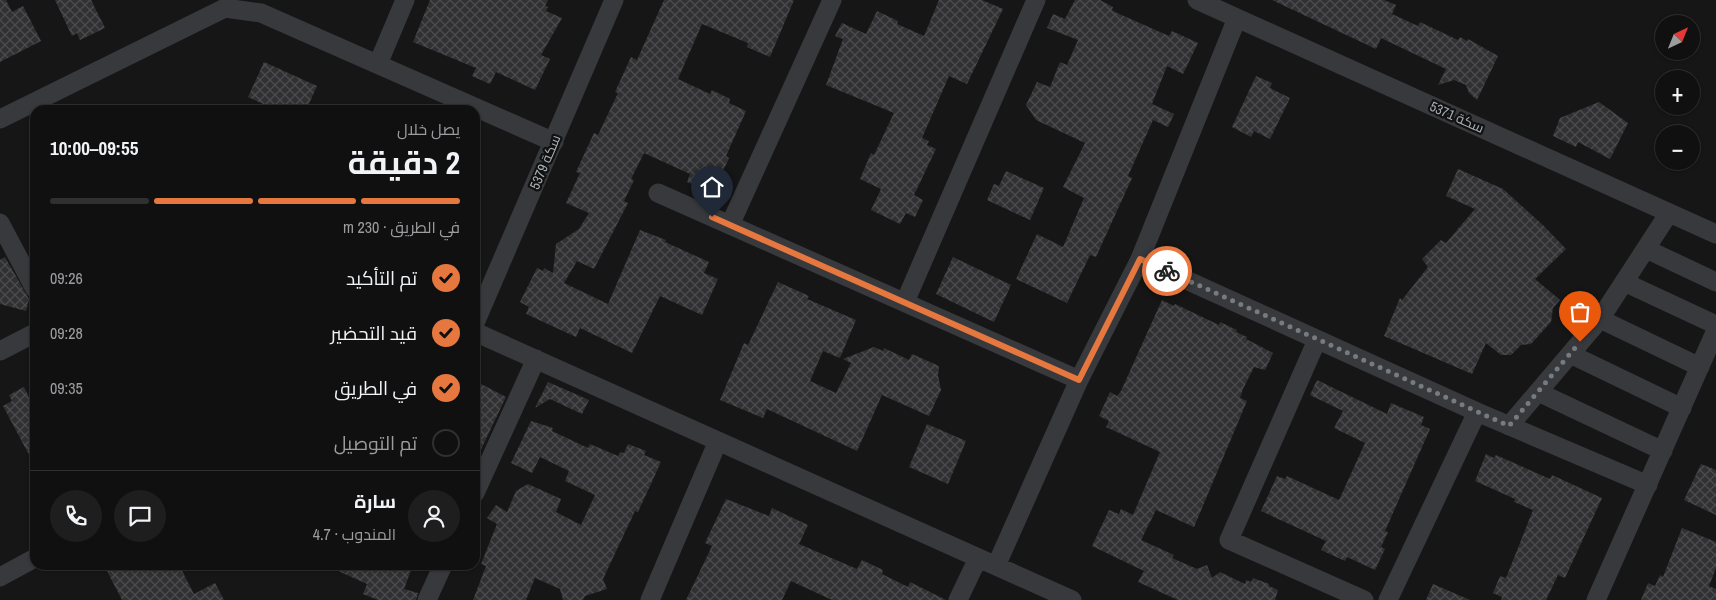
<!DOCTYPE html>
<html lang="ar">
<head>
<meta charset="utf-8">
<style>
  :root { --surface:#101011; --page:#1e1e1f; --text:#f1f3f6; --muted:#9c9d9f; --line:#303031; --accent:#e6783f }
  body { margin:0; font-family:"Archivo Narrow",Cairo,sans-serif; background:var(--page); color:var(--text); direction:rtl; height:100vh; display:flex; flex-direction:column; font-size:19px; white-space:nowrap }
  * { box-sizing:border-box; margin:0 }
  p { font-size:16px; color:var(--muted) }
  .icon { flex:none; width:28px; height:28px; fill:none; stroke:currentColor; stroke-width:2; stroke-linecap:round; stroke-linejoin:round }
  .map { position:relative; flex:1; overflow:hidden; direction:ltr }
  .drawer { position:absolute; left:30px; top:105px; width:450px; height:465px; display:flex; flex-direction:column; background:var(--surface); border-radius:15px; box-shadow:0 1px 4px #0004,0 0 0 1px var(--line); direction:rtl }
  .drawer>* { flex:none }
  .needle { width:32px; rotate:43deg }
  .tools { position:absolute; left:1655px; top:15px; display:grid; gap:10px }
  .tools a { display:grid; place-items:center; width:45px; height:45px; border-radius:50%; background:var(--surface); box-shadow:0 1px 4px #0004,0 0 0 1px var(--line); font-size:25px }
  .pin { position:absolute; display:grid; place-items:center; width:42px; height:42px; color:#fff; margin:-51px -21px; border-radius:50% 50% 50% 0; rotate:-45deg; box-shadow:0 0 5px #0007 }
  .pin .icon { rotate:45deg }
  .courier { position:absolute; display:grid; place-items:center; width:50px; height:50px; margin:-25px; border:4px solid #e6783f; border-radius:50%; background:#fff; color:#222; box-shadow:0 1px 6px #0007 }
  .headline em { font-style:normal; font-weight:700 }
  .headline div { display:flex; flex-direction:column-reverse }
  .headline { display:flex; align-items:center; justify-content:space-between; height:85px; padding:0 20px }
  h1 { font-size:32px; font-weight:700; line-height:38px }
  .bar { display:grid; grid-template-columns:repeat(4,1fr); gap:8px 5px; align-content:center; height:60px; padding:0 20px }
  .bar i { height:6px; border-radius:4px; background:var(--line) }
  .bar .on { background:var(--accent) }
  .bar p { grid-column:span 4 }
  .line { display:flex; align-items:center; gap:12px; padding:0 20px; border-top:1px solid var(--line) }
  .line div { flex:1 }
  .round { display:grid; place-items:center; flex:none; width:52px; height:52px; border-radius:26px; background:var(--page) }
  ol { padding:0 20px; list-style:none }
  li { display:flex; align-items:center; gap:15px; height:55px }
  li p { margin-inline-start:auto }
  li .icon { padding:5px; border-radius:50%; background:var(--accent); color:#111; stroke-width:4 }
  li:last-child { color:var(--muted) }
  li i { width:28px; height:28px; border:2px solid var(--line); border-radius:50% }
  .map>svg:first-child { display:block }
</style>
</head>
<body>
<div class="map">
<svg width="1716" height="600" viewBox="0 0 1716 600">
  <defs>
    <pattern id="building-cross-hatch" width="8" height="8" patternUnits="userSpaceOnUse" patternTransform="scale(1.25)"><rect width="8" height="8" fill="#313133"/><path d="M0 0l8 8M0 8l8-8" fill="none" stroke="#4c4c4e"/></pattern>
  </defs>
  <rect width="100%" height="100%" fill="#161617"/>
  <path fill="url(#building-cross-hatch)" d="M 0,0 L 6,0 L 12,12 L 23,6 L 41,41 L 0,62 Z
    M 55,0 L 91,0 L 105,28 L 80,40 L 77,33 L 72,36 Z
    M 430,0 L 548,0 L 545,6 L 548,7 L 546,11 L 562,18 L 541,55 L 550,59 L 535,90 L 496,72 L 490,84 L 472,76 L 476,68 L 413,42 Z
    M 664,0 L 794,0 L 770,57 L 747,47 L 748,43 L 702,24 L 678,79 L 710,94 L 712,90 L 730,99 L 729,103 L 746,111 L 726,156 L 729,158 L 713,193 L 687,182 L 690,174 L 644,153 L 631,179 L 634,180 L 624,201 L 628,203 L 594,269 L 577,261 L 564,283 L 608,304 L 640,230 L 666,240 L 665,242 L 709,262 L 704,273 L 718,279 L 702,315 L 660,296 L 632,353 L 580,328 L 576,337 L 526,314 L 529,307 L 520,302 L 537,268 L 543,271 L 544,268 L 553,273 L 556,244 L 579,229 L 589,213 L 566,203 L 580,173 L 576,172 L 594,133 L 598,135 L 618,93 L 615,92 L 631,57 L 637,60 Z
    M 939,0 L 982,0 L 1003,9 L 967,84 L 949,76 L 922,138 L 929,141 L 927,145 L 936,149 L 914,195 L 923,200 L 915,217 L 906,213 L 900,224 L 871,210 L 881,189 L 860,179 L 871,153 L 874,155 L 894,113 L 826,85 L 843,39 L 835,36 L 842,23 L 866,34 L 877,11 L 898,21 L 897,24 L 924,36 Z
    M 1075,0 L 1100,0 L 1113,7 L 1112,10 L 1117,13 L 1169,36 L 1172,31 L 1198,43 L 1183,74 L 1167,66 L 1152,104 L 1174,114 L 1168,127 L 1153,120 L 1128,176 L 1132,178 L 1096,257 L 1090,255 L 1067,303 L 1016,279 L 1037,234 L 1063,247 L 1084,198 L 1063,187 L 1085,143 L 1036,120 L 1026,105 L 1037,82 L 1050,87 L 1060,62 L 1067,65 L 1078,40 L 1047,28 L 1053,14 L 1065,19 Z
    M 1272,0 L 1384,0 L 1396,5 L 1392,14 L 1418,26 L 1420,22 L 1458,40 L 1460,37 L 1467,41 L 1468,39 L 1498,56 L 1477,100 L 1469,93 L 1466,85 L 1454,80 L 1438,85 L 1446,69 L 1381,38 L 1376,49 Z
    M 264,62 L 317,86 L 306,110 L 276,110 L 248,97 Z
    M 1256,76 L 1272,83 L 1270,88 L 1290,98 L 1270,139 L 1254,131 L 1251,137 L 1232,127 Z
    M 1599,102 L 1628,123 L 1610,159 L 1578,142 L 1576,147 L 1553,136 L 1560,118 Z
    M 1458,169 L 1503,189 L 1544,226 L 1566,249 L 1535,279 L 1560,300 L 1553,308 L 1551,322 L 1531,344 L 1521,345 L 1511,355 L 1501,355 L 1486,343 L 1472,374 L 1384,336 L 1400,298 L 1402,300 L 1428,267 L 1422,259 L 1441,240 L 1446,243 L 1475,209 L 1446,196 Z
    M 1006,171 L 1044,188 L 1030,220 L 987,200 L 994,184 L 999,186 Z
    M 5,257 L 29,299 L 26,311 L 0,304 L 0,260 Z
    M 953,257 L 1011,285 L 994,322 L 936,294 Z
    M 778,282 L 809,296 L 807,299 L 856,320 L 840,358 L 823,351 L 810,381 L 836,393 L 851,363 L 843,359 L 874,347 L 883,351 L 884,348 L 909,360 L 912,354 L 939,366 L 938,375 L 941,390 L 929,416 L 882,395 L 857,451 L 767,409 L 763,418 L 720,400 L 744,343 L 748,345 Z
    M 1162,300 L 1174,306 L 1175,304 L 1219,325 L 1220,322 L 1237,330 L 1236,332 L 1247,337 L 1246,339 L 1273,353 L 1265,370 L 1254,367 L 1243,389 L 1240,398 L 1247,401 L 1194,527 L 1156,510 L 1141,540 L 1174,555 L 1172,558 L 1197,569 L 1207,565 L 1212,578 L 1220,572 L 1245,584 L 1246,580 L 1251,582 L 1253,578 L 1269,584 L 1269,586 L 1278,590 L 1275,600 L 1178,600 L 1138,582 L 1144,571 L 1092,546 L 1109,510 L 1119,514 L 1121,509 L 1133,515 L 1160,452 L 1106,427 L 1109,421 L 1099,416 L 1110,392 L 1117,396 L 1121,391 Z
    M 1317,380 L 1387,414 L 1391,403 L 1424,417 L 1421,425 L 1430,429 L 1385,531 L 1388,532 L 1381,547 L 1385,549 L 1375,570 L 1347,557 L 1345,561 L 1321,550 L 1326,541 L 1261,511 L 1277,476 L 1285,479 L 1287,476 L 1339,500 L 1365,443 L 1334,428 L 1343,411 L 1310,395 Z
    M 548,382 L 589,400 L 582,414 L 550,399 L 535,408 Z
    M 481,384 L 506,397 L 475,462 L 475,396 Z
    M 24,387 L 35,409 L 35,466 L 3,406 L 12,401 L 9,395 Z
    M 531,421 L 553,428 L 552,431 L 588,448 L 590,444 L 618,456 L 620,452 L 624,453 L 628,444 L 646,451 L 644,455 L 661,462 L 638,512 L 635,511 L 603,579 L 607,589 L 585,596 L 583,600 L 563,600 L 560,589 L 535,578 L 526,600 L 473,600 L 486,566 L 481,564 L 497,524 L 487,518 L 496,505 L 507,512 L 516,491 L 528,484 L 561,499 L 556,512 L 581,525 L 595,495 L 565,481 L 569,471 L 540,457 L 532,473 L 511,463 Z
    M 927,424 L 966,441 L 948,484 L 909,467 Z
    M 1486,454 L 1494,458 L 1496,455 L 1550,479 L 1552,475 L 1602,498 L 1565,578 L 1558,575 L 1546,600 L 1501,600 L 1502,597 L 1493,593 L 1500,576 L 1506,578 L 1533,510 L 1514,502 L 1515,499 L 1475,481 Z
    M 1701,464 L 1716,470 L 1716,515 L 1684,500 Z
    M 726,499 L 769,516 L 772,508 L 808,525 L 799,544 L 857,569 L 862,560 L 883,570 L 882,574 L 908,587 L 910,582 L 946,600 L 832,600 L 791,581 L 782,600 L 686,600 L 712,546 L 705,543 Z
    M 1682,528 L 1716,542 L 1716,568 L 1709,586 L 1716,589 L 1716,600 L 1641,600 L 1648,583 L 1655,586 L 1660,575 L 1663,577 Z
    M 104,565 L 179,565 L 194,594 L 215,583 L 224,600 L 122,600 Z
    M 325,565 L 413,565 L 404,589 L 418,593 L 416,600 L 378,600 L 363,594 L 367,584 Z
    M 1433,584 L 1470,600 L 1426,600 Z"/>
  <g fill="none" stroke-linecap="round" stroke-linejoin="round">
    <path stroke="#37393c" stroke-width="19" d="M 1197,0 L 1716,234
      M 378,64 L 405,0
      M 0,119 L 225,8 L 261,13 L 554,142
      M 658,193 L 1079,380
      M 0,223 L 35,289
      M 730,225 L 832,0
      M 1646,249 L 1716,282
      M 1140,259 L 1477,412 L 1648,485
      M 1624,282 L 1716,325
      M 905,302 L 1036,0
      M 1600,319 L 1700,367
      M 475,323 L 614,0
      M 475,332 L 1072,600
      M 1317,340 L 1229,540 L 1364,600
      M 0,351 L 35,333
      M 1570,354 L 1682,408
      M 1538,392 L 1663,451
      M 1509,426 L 1600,319 L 1669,213
      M 475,493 L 536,359
      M 996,566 L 1079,380 L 1140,259 L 1237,18
      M 0,577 L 35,558
      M 427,600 L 443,565
      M 650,600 L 718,441
      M 958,600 L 978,558
      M 1388,600 L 1477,412
      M 1596,600 L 1716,330"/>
  </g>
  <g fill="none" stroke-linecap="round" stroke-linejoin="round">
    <path stroke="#757b7e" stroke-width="5" stroke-dasharray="0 9" d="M 1167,271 L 1509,426 L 1580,342"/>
    <path stroke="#e6783f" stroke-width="6" d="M 712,217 L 1079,380 L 1140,259 L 1167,271"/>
  </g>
  <g text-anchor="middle" stroke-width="4.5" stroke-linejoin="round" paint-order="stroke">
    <g font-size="14" fill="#a8b1b6" stroke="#111112">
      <text transform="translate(1457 117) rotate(24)" y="5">سكة 5371</text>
      <text transform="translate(545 162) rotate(-67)" y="5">سكة 5379</text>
    </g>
  </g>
</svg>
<div class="tools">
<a><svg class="needle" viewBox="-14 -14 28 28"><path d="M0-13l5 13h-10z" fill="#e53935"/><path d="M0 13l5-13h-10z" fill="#9c9d9f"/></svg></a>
<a>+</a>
<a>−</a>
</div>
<div class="pin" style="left:1580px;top:342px;background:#ea580c"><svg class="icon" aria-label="bag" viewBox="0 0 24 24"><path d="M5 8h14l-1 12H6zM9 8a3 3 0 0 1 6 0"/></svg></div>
<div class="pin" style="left:712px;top:217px;background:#1f2937"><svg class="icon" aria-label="home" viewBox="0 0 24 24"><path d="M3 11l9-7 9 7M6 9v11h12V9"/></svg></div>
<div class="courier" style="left:1167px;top:271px"><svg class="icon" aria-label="bike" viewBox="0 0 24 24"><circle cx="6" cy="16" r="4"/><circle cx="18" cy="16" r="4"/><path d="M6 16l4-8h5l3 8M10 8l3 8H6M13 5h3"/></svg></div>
<section class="drawer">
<div class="headline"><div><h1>2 دقيقة</h1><p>يصل خلال</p></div><em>09:55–10:00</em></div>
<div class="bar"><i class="on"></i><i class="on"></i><i class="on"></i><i></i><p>في الطريق · 230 m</p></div>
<ol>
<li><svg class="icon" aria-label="check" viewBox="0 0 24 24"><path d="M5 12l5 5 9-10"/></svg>تم التأكيد<p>09:26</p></li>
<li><svg class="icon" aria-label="check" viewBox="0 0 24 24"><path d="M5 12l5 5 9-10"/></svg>قيد التحضير<p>09:28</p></li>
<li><svg class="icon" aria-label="check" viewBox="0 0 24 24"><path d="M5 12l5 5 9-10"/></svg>في الطريق<p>09:35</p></li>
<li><i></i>تم التوصيل</li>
</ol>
<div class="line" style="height:90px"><a class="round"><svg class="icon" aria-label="person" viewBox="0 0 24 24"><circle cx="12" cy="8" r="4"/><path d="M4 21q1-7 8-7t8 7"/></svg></a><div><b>سارة</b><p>المندوب · 4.7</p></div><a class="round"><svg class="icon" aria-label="chat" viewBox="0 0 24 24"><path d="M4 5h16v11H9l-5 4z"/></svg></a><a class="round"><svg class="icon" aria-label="phone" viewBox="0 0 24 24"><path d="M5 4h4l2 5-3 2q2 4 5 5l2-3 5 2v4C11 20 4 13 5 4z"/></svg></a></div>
</section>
</div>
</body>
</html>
